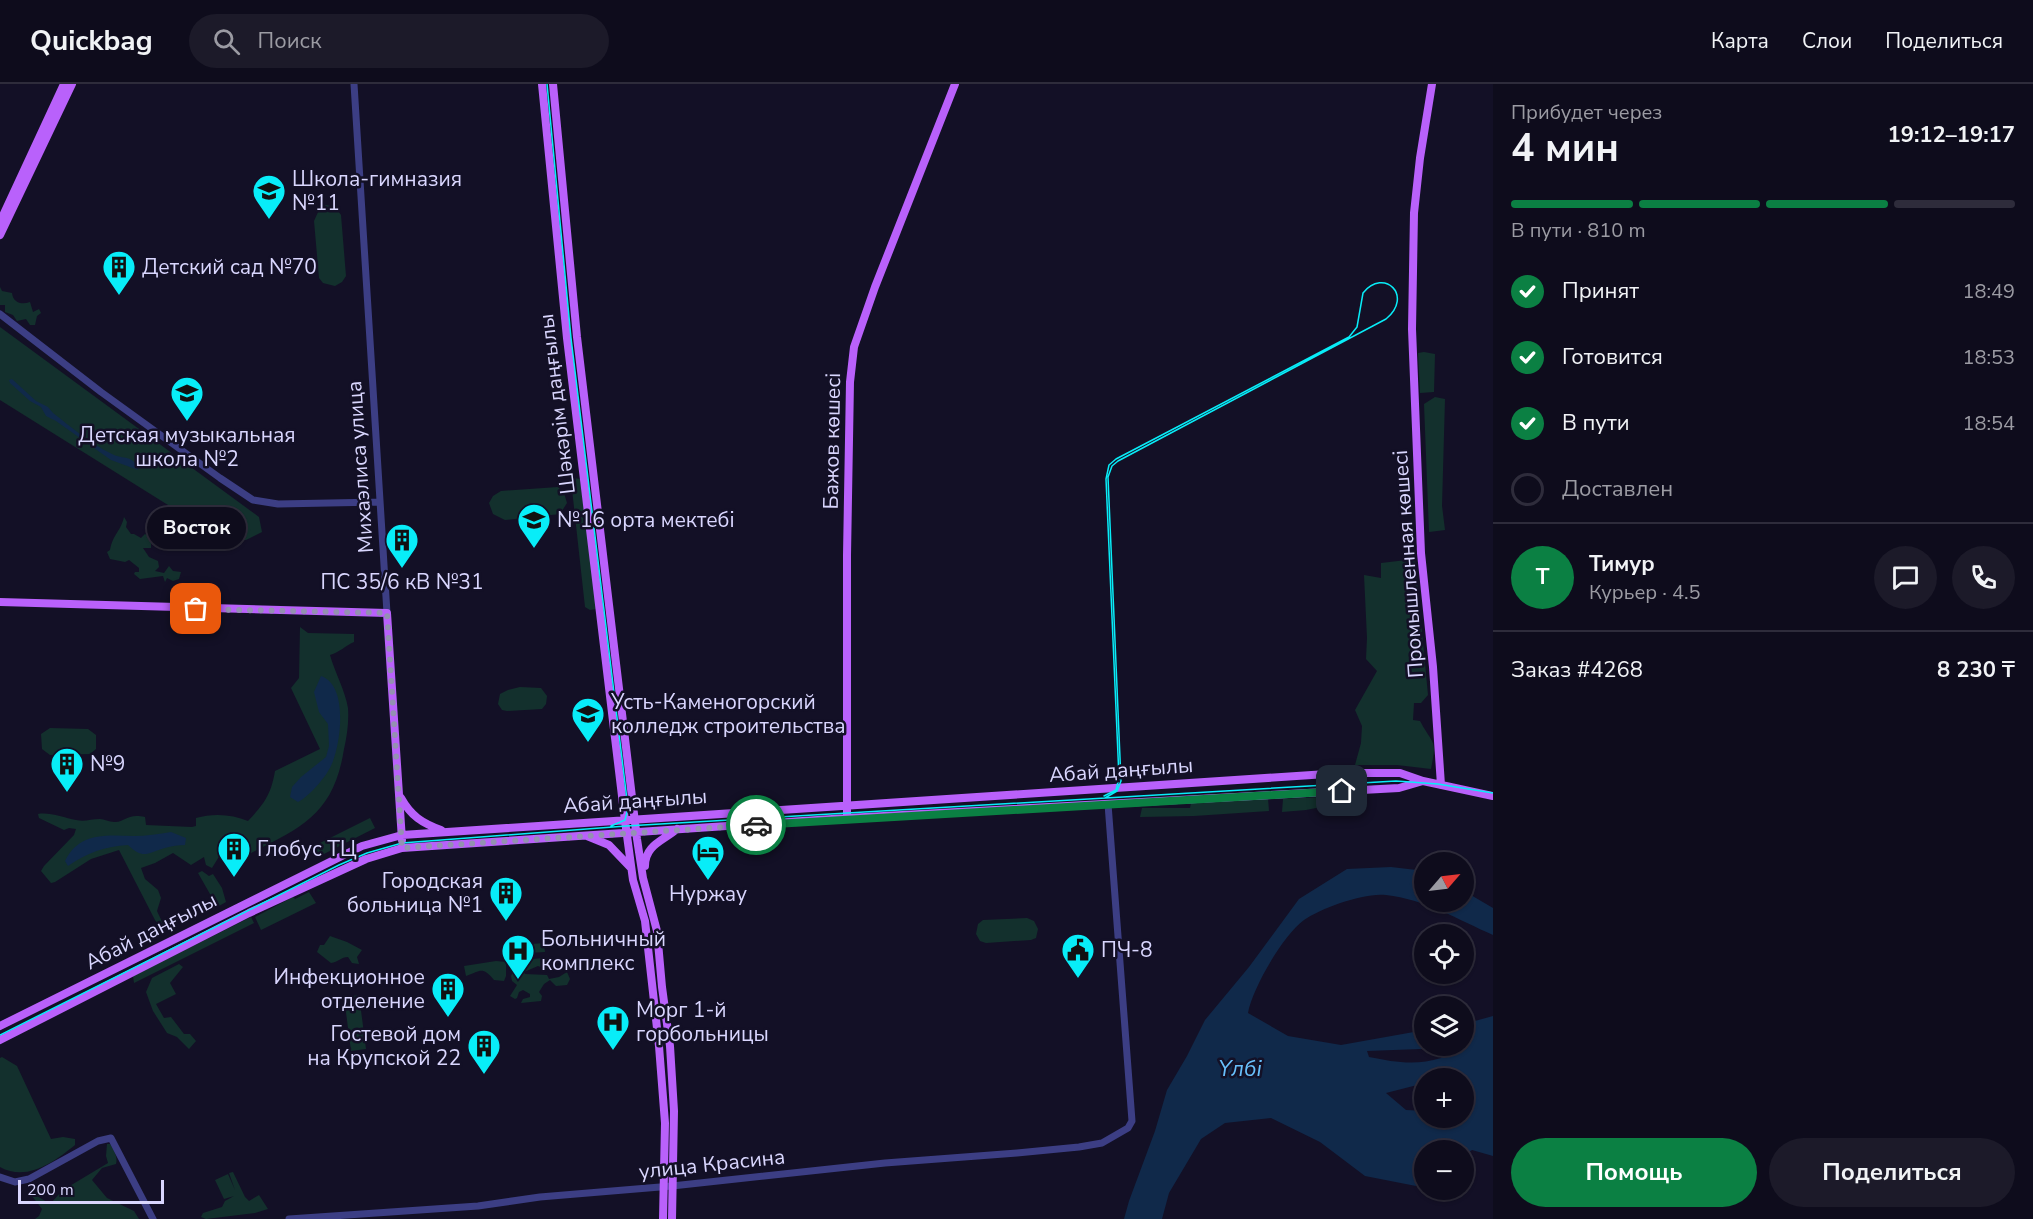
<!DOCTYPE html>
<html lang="ru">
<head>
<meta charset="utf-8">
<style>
  :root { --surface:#0e0c1c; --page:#1c1a29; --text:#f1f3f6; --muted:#9b9ba3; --line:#2e2c3b; --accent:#0b8043 }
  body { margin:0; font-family:"Nunito Sans",sans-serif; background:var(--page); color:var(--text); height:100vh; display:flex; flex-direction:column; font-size:22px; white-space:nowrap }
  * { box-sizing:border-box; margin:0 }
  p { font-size:20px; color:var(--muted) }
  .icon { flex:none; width:33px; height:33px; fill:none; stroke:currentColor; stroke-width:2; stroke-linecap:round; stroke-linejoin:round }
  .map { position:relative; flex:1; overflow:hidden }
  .panel { display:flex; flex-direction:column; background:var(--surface); width:540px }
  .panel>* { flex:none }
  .needle { width:39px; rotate:62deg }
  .fabs { position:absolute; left:1414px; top:768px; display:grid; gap:12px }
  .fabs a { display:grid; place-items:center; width:60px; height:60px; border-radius:50%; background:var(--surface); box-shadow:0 2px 4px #0004,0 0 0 2px var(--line); font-size:30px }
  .scale { position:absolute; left:18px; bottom:15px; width:146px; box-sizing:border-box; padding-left:6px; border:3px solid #d9d6fe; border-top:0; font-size:16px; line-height:21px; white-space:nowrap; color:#d9d6fe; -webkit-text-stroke:4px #131026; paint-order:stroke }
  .pin { position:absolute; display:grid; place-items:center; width:51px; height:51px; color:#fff; margin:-26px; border-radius:12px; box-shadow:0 3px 9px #0006 }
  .courier { position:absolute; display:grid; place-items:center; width:60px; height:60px; margin:-30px; border:4px solid #0b8043; border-radius:50%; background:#fff; color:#222; box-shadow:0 2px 8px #0007 }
  .bubble { position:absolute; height:42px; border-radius:21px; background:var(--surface); box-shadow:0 2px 4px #0004,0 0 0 2px var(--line); font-size:20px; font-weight:700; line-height:42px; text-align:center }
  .headline em { font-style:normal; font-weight:700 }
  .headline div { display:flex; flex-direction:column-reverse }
  .headline { display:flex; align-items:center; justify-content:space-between; height:102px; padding:0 18px }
  h1 { font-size:39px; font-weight:700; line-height:45px }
  .bar { display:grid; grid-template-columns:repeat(4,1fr); gap:9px 6px; align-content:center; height:72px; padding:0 18px }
  .bar i { height:8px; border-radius:4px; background:var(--line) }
  .bar .current { background:var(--accent) }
  .bar p { grid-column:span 4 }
  .line { display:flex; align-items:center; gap:15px; padding:0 18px; border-top:2px solid var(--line) }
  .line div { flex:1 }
  .round { display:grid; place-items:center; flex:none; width:63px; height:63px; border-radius:32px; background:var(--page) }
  ol { padding:0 18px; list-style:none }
  li { display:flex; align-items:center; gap:18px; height:66px }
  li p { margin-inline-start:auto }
  li .icon { padding:6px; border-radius:50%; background:var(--accent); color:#fff; stroke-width:4 }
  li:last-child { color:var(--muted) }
  li i { width:33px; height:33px; border:3px solid var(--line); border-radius:50% }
  .primary-button { display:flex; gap:12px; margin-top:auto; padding:12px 18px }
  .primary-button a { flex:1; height:69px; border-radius:36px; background:var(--accent); color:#fff; font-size:24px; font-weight:700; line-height:69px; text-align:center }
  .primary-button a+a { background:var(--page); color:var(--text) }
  header { display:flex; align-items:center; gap:36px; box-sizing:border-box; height:84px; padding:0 30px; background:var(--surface); border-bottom:2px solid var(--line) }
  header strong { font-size:28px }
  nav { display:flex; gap:33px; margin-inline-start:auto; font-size:21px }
  .search { width:420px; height:54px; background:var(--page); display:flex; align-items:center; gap:15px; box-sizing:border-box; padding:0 21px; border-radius:33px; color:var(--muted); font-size:22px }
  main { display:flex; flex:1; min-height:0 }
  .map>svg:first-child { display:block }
</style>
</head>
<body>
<header>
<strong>Quickbag</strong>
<div class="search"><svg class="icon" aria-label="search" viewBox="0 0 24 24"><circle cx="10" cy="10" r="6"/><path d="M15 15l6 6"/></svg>Поиск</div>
<nav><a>Карта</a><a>Слои</a><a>Поделиться</a></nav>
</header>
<main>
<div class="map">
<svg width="1493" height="1135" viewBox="0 0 1493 1135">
  <rect width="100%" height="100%" fill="#131026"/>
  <path fill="#13302d" d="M 326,121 L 335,123 L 341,131 L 346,192 L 342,198 L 335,202 L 323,199 L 319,194 L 314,137 L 319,126 Z
    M 0,203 L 2,207 L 12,209 C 13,219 22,221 30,218 L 33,228 L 39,225 L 41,229 L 37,232 L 35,241 L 30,241 L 26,235 L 17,237 L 13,231 L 5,228 L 5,221 L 0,221 Z
    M 0,243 L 259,433 L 262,448 L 246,456 L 224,456 L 0,316 Z
    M 1424,268 L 1435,270 L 1434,308 L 1420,309 L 1418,269 Z
    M 1435,313 L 1445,315 L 1442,422 L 1445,446 L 1429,448 L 1424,320 Z
    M 574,394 L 580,395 L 597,525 L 590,526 L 585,523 L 571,396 Z
    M 558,403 L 564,409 L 567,419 L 560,430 L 505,436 L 493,430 L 489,419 L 493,412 L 501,407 Z
    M 124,433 L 127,438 L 126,443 L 131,450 L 134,450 L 141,454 L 145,450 L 151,453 L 151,464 L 143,464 L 149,473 L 158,477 L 159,483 L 155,487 L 164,489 L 169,482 L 173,487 L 181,488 L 179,495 L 173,497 L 167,494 L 165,498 L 163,492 L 140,495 L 134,490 L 135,488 L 139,488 L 139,484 L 129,476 L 125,478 L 110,475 L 107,468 L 110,466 C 113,450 121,447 124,433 Z
    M 1415,475 L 1428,611 L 1421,619 L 1414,619 L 1413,636 L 1420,637 C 1434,663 1437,654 1431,685 L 1397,681 L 1355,681 L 1361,659 L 1362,642 L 1355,626 L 1377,587 L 1366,575 L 1367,554 L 1364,491 L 1381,494 L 1381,479 Z
    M 300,543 L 308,549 L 354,550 L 354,558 C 345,562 340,568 330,571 C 335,589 345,606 348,624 C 349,638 347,652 344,665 C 334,729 303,743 251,769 L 237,764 L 220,771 L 212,784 L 206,781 L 204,773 L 191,781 L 173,769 L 155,779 L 141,784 L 145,795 L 158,806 L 161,814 L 157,827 L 164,842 L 161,844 L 155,836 L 119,766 L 91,775 L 55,798 L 51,799 L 41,787 L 44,782 L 74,751 L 76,745 L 69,744 L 64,746 L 39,734 L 38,730 C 50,728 64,734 76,736 C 85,738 91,735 100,735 C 104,735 109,738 114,738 C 125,739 126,729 145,733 L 146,741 L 192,743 L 196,742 L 196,734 C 213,729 232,730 248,737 C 264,720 271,711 275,687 L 320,665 L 291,604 L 299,594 Z
    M 520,603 L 541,604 L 547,612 L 546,620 L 542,625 L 507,627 L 502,626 L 498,620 L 500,610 L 508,606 Z
    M 50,644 L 88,645 L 96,651 L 96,665 L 90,670 L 50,671 L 42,665 L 41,650 Z
    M 1321,713 L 1321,723 L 1306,726 L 1282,728 L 1283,715 Z
    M 1268,714 L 1269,727 L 1194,732 L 1140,733 L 1142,724 L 1190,724 L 1191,719 Z
    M 370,734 L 375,744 L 322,771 L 317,768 L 314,762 Z
    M 202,787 L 209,792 L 213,790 L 222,804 L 226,818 L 212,826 L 211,823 L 214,817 L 198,789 Z
    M 309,808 L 316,819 L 261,846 L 255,833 L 293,813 L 295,815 Z
    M 251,833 L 254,839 L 134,899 L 133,892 Z
    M 1027,834 L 1034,837 L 1038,845 L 1036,854 L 1031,856 L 986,859 L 980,857 L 976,850 L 978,840 L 983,836 Z
    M 330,852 L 347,858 L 362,866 L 357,873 L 359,880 L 352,879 L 348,873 C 341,873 338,878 331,879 L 317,868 L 320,861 L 324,861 Z
    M 520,856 L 520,861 L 544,859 L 545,868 L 510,870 L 509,857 Z
    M 543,874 L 545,881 L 543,884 L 538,882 L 524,888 L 525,890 L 547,891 L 549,895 L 559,893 L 567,888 L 570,895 L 567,901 L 556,902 L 550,896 L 544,900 L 539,908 L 542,912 L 541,917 L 521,919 L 523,915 L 530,913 L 530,910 L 523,906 L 519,908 L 517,914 L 515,915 L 510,912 L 517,901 L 512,897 L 511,892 L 515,884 L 525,883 L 524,876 Z
    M 496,877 L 506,878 L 506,892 L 504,897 L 494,896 C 482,882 481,887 466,892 L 464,882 Z
    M 179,880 L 183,883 L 170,899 L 176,910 L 156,920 L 164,934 L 171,933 L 184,950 L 190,950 L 196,957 L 189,965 L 177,953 L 167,949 L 153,927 L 146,908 L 152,894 Z
    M 359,911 L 366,965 L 351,967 L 344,913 Z
    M 2,973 L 17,982 L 51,1055 L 63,1053 L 75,1055 L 75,1061 C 54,1078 27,1098 0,1083 L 0,974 Z
    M 107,1060 L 110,1060 C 114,1066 118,1073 116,1080 L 102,1084 L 92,1096 L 107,1114 L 134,1127 L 139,1135 L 35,1135 L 39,1132 L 42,1125 L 32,1112 L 37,1112 L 50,1120 L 63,1106 L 108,1079 L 106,1072 Z
    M 233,1088 L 245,1113 L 249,1117 L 259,1111 L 268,1125 L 255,1129 L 206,1135 L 201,1133 L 203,1129 L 222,1123 L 225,1117 L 234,1112 L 224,1115 L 215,1096 L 228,1090 L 235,1106 L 229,1089 Z"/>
  <path fill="#10294a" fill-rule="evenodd" d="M 12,295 L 36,317 L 48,323 L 53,329 C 71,343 91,360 112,370 C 123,376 134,370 138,386 L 111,376 L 56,337 L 46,332 L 41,323 L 30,317 L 10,299 L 9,296 Z
    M 321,592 C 348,601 341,656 333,677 C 329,690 310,712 298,718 L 290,713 L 292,703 L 301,693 L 326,673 L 329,662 L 328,640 L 319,628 L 314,608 Z
    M 171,748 L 186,754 L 185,761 C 179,761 171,762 165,764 C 148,769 143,776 128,761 C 106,762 86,769 68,782 L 65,777 C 79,748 106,751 134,752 C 146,752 159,750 171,748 Z
    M 1391,783 L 1425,787 L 1425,818 L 1464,818 L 1464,807 L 1493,824 L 1493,851 C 1459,836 1424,815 1386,811 C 1365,808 1321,824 1304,836 C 1283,851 1252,905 1248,929 L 1288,952 L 1341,961 L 1425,946 L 1425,962 L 1464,962 L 1464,940 L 1493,932 L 1493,1072 L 1472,1066 L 1464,1071 L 1464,1066 L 1425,1066 L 1425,1097 L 1416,1102 L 1365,1092 L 1320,1058 L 1271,1034 L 1225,1039 L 1201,1055 L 1169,1109 L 1162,1135 L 1124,1135 L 1129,1117 L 1155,1047 L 1167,1006 L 1187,972 L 1205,936 L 1249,883 L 1299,815 L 1347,785 ZM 1447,964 L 1441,974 C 1416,982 1394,978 1369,973 L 1367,967 ZM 1425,994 L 1464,994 L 1464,1034 L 1425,1034 L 1425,1027 L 1406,1026 L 1386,1009 L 1425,999 Z"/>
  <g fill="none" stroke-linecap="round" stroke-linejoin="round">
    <path stroke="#3c3e84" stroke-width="7" d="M 354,0 L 387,529
      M 0,230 L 101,308 L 220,394 L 253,416 L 278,420 L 380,418
      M 0,1093 L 15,1098 L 29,1095 L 98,1057 L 111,1054 L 153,1135
      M 289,1135 L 478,1122 L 540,1113 L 672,1102 L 885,1079 L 1017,1069 L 1079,1063 L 1102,1059 L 1128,1044 L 1132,1037 L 1108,720"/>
    <path stroke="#b961fb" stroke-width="8" d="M 542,0 L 567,254 L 625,737 L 633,796 L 645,837 L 659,962 L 665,1039 L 663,1135
      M 553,0 L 577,253 L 637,755 L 643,794 L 657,847 L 662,903 L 670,962 L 674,1027 L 672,1135
      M 1432,0 L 1420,74 L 1414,129 L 1412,245 L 1421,469 L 1433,583 L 1441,701
      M 0,138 L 64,0
      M 0,151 L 72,0
      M 0,518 L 387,529 L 402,756
      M 401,714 C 411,732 422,739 441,746
      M 847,734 L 847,471 L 850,298 L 854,263 L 875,203 L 955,0
      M 587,752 L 609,761 L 631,784
      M 645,782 C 645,761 663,757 677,745
      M 0,942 L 362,762 L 402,751 L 1342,689 L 1400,689 L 1423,697 L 1493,712
      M 0,956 L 249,829 L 366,775 L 402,764 L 847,734 L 1399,704 L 1423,697"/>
    <path stroke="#08edf8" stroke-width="1.5" d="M 547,0 L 571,254 L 628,724 L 625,736 L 611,742
      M 1104,712 L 1116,706 L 1119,694 L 1106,395 L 1109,381 L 1116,375 L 1349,253 L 1357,243 L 1363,209 C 1384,183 1414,212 1386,235 L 1118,377 L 1112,382 L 1108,393 L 1121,697 L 1117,707 L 1105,714
      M 0,951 L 339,781 L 367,769 L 402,759 L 626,742 L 1396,697 L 1438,700 L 1493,709"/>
  </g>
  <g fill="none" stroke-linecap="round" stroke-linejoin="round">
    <path stroke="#9491b2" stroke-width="6" stroke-dasharray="0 10.8" d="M 196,525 L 387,529 L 402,764 L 756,741"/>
    <path stroke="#0b8043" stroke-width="8" d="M 756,741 L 1342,707"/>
  </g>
  <defs>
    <symbol id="school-pin" viewBox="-11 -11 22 30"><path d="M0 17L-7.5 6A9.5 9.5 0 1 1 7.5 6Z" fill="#08edf8" stroke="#131026"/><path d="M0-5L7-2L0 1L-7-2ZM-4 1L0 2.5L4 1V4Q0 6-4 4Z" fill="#111"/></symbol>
    <symbol id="building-pin" viewBox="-11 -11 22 30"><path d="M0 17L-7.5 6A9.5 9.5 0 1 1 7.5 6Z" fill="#08edf8" stroke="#131026"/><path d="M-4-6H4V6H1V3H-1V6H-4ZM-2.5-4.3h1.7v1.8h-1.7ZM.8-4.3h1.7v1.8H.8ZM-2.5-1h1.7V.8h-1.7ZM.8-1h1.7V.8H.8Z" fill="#111"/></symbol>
    <symbol id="university-pin" viewBox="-11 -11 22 30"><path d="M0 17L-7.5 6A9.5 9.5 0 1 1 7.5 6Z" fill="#08edf8" stroke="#131026"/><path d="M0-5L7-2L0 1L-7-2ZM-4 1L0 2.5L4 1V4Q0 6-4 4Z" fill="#111"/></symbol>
    <symbol id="hotel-pin" viewBox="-11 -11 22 30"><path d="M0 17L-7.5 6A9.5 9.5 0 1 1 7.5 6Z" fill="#08edf8" stroke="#131026"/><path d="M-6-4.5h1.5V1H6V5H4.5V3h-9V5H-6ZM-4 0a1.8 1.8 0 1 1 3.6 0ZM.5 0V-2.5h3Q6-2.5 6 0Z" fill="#111"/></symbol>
    <symbol id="civic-pin" viewBox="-11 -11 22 30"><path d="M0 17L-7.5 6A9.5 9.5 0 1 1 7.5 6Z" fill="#08edf8" stroke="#131026"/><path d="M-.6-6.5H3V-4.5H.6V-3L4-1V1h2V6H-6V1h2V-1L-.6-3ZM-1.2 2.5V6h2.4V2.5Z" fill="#111"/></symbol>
    <symbol id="hospital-pin" viewBox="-11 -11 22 30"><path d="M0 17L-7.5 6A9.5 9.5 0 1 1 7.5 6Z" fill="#08edf8" stroke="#131026"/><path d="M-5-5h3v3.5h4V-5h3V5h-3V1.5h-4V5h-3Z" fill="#111"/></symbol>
  </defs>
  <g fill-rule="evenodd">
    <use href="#school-pin" x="250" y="88" width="38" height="52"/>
    <use href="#building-pin" x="100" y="164" width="38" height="52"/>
    <use href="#school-pin" x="168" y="290" width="38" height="52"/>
    <use href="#school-pin" x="515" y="417" width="38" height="52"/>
    <use href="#building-pin" x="383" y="437" width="38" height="52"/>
    <use href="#university-pin" x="569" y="611" width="38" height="52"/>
    <use href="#building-pin" x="48" y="661" width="38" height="52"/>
    <use href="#building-pin" x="215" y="746" width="38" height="52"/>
    <use href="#hotel-pin" x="689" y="749" width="38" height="52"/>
    <use href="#building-pin" x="487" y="790" width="38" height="52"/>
    <use href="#civic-pin" x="1059" y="847" width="38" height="52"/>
    <use href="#hospital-pin" x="499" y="848" width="38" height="52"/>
    <use href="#building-pin" x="429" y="886" width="38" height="52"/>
    <use href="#hospital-pin" x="594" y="919" width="38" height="52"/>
    <use href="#building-pin" x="465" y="943" width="38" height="52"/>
  </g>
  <g text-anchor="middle" stroke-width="5" stroke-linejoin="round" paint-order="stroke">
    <g font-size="21" fill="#d9d6fe" stroke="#131026" text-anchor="start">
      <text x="292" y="102">Школа-гимназия<tspan x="292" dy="24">№11</tspan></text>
      <text x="142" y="190">Детский сад №70</text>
      <text x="187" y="358" text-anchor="middle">Детская музыкальная<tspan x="187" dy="24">школа №2</tspan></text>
      <text x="557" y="443">№16 орта мектебі</text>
      <text x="402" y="505" text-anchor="middle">ПС 35/6 кВ №31</text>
      <text x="611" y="625">Усть-Каменогорский<tspan x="611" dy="24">колледж строительства</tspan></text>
      <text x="90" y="687">№9</text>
      <text x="257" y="772">Глобус ТЦ</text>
      <text x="483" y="804" text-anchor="end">Городская<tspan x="483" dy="24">больница №1</tspan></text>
      <text x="708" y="817" text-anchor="middle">Нуржау</text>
      <text x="541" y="862">Больничный<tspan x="541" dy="24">комплекс</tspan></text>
      <text x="1101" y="873">ПЧ-8</text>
      <text x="425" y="900" text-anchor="end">Инфекционное<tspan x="425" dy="24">отделение</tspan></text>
      <text x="636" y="933">Морг 1-й<tspan x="636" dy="24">горбольницы</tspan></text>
      <text x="461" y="957" text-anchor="end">Гостевой дом<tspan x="461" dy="24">на Крупской 22</tspan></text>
    </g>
    <g font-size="21" fill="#d9d6fe" stroke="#131026">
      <text transform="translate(557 320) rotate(-97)" y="7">Шәкәрім даңғылы</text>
      <text transform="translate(832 357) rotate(-89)" y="7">Бажов көшесі</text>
      <text transform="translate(360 383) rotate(-94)" y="7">Михаэлиса улица</text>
      <text transform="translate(1408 480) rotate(-94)" y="7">Промышленная көшесі</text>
      <text transform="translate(1121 686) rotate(-4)" y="7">Абай даңғылы</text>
      <text transform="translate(635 717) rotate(-4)" y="7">Абай даңғылы</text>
      <text transform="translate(151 847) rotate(-27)" y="7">Абай даңғылы</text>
      <text transform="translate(712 1080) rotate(-6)" y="7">улица Красина</text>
    </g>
    <g font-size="22" font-style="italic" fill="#68bffb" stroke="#131026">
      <text x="1240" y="992">Үлбі</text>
    </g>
  </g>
</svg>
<div class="fabs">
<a><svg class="needle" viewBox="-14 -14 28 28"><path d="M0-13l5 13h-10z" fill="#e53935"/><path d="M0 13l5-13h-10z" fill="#9b9ba3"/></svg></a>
<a><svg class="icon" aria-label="locate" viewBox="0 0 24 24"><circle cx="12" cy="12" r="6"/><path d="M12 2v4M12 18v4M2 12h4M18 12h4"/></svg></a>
<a><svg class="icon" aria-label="layers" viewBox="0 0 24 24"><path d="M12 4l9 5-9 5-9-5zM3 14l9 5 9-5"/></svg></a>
<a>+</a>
<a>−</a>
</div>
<div class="scale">200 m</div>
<div class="pin" style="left:196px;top:525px;background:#ea580c"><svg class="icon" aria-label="bag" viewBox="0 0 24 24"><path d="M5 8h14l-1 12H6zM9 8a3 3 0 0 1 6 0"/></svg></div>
<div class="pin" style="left:1342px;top:707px;background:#1f2937"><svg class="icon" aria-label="home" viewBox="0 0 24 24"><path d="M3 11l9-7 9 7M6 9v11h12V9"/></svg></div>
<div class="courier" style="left:756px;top:741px"><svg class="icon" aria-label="car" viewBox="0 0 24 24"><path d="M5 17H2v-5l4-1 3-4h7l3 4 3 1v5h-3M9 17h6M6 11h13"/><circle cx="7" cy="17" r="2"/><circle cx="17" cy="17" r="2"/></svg></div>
<div class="bubble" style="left:147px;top:423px;width:99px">Восток</div>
</div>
<section class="panel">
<div class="headline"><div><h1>4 мин</h1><p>Прибудет через</p></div><em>19:12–19:17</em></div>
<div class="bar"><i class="current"></i><i class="current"></i><i class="current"></i><i></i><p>В пути · 810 m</p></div>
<ol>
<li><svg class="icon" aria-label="check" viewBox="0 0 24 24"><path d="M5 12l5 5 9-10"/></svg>Принят<p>18:49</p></li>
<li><svg class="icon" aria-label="check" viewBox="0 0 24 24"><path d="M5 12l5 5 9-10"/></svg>Готовится<p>18:53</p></li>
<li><svg class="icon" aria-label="check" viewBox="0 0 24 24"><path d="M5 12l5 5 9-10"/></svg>В пути<p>18:54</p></li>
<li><i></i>Доставлен</li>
</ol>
<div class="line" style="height:108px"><b class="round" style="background:var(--accent);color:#fff">Т</b><div><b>Тимур</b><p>Курьер · 4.5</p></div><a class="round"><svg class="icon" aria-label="chat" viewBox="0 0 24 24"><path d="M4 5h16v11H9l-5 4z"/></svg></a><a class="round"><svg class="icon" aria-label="phone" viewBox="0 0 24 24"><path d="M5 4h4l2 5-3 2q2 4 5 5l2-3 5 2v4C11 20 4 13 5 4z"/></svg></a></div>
<div class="line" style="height:78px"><div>Заказ #4268</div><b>8 230 ₸</b></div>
<div class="primary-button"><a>Помощь</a><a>Поделиться</a></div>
</section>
</main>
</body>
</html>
